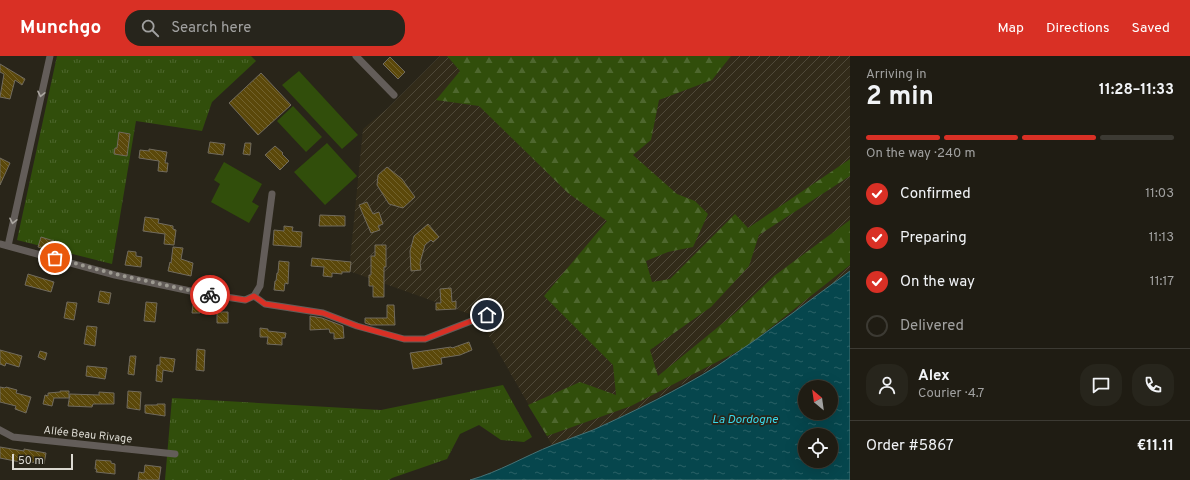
<!DOCTYPE html>
<html lang="en">
<head>
<meta charset="utf-8">
<style>
  :root { --surface:#1f1c13; --page:#27251c; --text:#f1f3f6; --muted:#a1a1a0; --line:#3c3a33; --accent:#d93025 }
  body { margin:0; font-family:Overpass,sans-serif; background:var(--page); color:var(--text); height:100vh; display:flex; flex-direction:column; font-size:15px; white-space:nowrap }
  * { box-sizing:border-box; margin:0 }
  p { font-size:13px; color:var(--muted) }
  .icon { flex:none; width:22px; height:22px; fill:none; stroke:currentColor; stroke-width:2; stroke-linecap:round; stroke-linejoin:round }
  .map { position:relative; flex:1; overflow:hidden }
  .sheet { display:flex; flex-direction:column; background:var(--surface); width:340px }
  .sheet>* { flex:none }
  .needle { width:26px; rotate:331deg }
  .buttons { position:absolute; left:798px; top:324px; display:grid; gap:8px }
  .buttons a { display:grid; place-items:center; width:40px; height:40px; border-radius:50%; background:var(--surface); box-shadow:0 4px 16px #0002,0 0 0 1px var(--line); font-size:20px }
  .scale { position:absolute; left:12px; bottom:10px; width:61px; box-sizing:border-box; padding-left:4px; border:2px solid #dbd9d1; border-top:0; font-size:11px; line-height:14px; white-space:nowrap; color:#dbd9d1; -webkit-text-stroke:3px #292519; paint-order:stroke }
  .pin { position:absolute; display:grid; place-items:center; width:34px; height:34px; color:#fff; margin:-17px; border:2px solid #fff; border-radius:50%; box-shadow:0 1px 4px #0007 }
  .courier { position:absolute; display:grid; place-items:center; width:40px; height:40px; margin:-20px; border:3px solid #d93025; border-radius:50%; background:#fff; color:#222; box-shadow:0 1px 5px #0007 }
  .headline em { font-style:normal; font-weight:700 }
  .headline div { display:flex; flex-direction:column-reverse }
  .headline { display:flex; align-items:center; justify-content:space-between; height:68px; padding:0 16px }
  h1 { font-size:26px; font-weight:700; line-height:30px }
  .bar { display:grid; grid-template-columns:repeat(4,1fr); gap:6px 4px; align-content:center; height:48px; padding:0 16px }
  .bar i { height:5px; border-radius:3px; background:var(--line) }
  .bar .on { background:var(--accent) }
  .bar p { grid-column:span 4 }
  .line { display:flex; align-items:center; gap:10px; padding:0 16px; border-top:1px solid var(--line) }
  .line div { flex:1 }
  .round { display:grid; place-items:center; flex:none; width:42px; height:42px; border-radius:16px; background:var(--page) }
  ol { padding:0 16px; list-style:none }
  li { display:flex; align-items:center; gap:12px; height:44px }
  li p { margin-inline-start:auto }
  li .icon { padding:4px; border-radius:50%; background:var(--accent); color:#fff; stroke-width:4 }
  li:last-child { color:var(--muted) }
  li i { width:22px; height:22px; border:2px solid var(--line); border-radius:50% }
  header { display:flex; align-items:center; gap:24px; box-sizing:border-box; height:56px; padding:0 20px; background:var(--accent); color:#fff }
  header strong { font-size:19px }
  nav { display:flex; gap:22px; margin-inline-start:auto; font-size:14px }
  .search { width:280px; height:36px; background:var(--page); display:flex; align-items:center; gap:10px; box-sizing:border-box; padding:0 14px; border-radius:16px; color:var(--muted); font-size:15px }
  main { display:flex; flex:1; min-height:0 }
  .map>svg:first-child { display:block }
</style>
</head>
<body>
<header>
<strong>Munchgo</strong>
<div class="search"><svg class="icon" aria-label="search" viewBox="0 0 24 24"><circle cx="10" cy="10" r="6"/><path d="M15 15l6 6"/></svg>Search here</div>
<nav><a>Map</a><a>Directions</a><a>Saved</a></nav>
</header>
<main>
<div class="map">
<svg width="850" height="424" viewBox="0 0 850 424">
  <defs>
    <pattern id="industrial-furrows" width="10" height="10" patternUnits="userSpaceOnUse"><rect width="10" height="10" fill="#322b19"/><path d="M-1 1l2-2M0 10L10 0M9 11l2-2" fill="none" stroke="#4f4939"/></pattern>
    <pattern id="grass-tufts" width="24" height="20" patternUnits="userSpaceOnUse"><rect width="24" height="20" fill="#314e0b"/><path d="M3 7l-1-3M5 7V3M7 7l1-3M15 17l-1-3M17 17v-4M19 17l1-3" fill="none" stroke="#4e672e"/></pattern>
    <pattern id="forest-firs" width="22" height="20" patternUnits="userSpaceOnUse"><rect width="22" height="20" fill="#314e0b"/><path d="M5 1l3.5 6h-7zM16 11l3.5 6h-7z" fill="#4e672e"/></pattern>
    <pattern id="water-ripples" width="26" height="14" patternUnits="userSpaceOnUse"><rect width="26" height="14" fill="#06464d"/><path d="M2 4q2-2 4 0t4 0M15 11q2-2 4 0t4 0" fill="none" stroke="#2a6066"/></pattern>
    <pattern id="building-back-hatch" width="6" height="6" patternUnits="userSpaceOnUse"><rect width="6" height="6" fill="#5b480a"/><path d="M-1 5l2 2M0 0l6 6M5-1l2 2" fill="none" stroke="#72622d"/></pattern>
  </defs>
  <rect width="100%" height="100%" fill="#292519"/>
  <path fill="url(#industrial-furrows)" d="M 440,0 L 850,0 L 850,215 L 748,289 L 715,310 L 629,357 L 592,374 L 552,389 L 478,261 L 349,215 L 363,73 L 388,52 Z"/>
  <path fill="url(#grass-tufts)" d="M 57,0 L 251,0 L 256,5 L 212,46 L 202,75 L 136,65 L 112,208 L 17,184 Z
    M 503,329 L 532,381 L 524,386 L 501,384 L 479,369 L 460,378 L 447,403 L 392,422 L 389,424 L 165,424 L 172,342 L 381,354 Z"/>
  <path fill="url(#forest-firs)" d="M 447,0 L 731,0 L 712,24 L 659,44 L 651,84 L 633,99 L 677,138 L 695,145 L 708,158 L 693,191 L 668,196 L 646,205 L 652,226 L 670,223 L 735,158 L 748,172 L 850,103 L 850,120 L 759,179 L 749,210 L 711,251 L 650,294 L 658,320 L 734,258 L 774,220 L 850,164 L 850,209 L 746,291 L 631,350 L 547,380 L 528,349 L 580,326 L 616,339 L 613,309 L 544,240 L 607,165 L 568,137 L 479,50 L 436,44 L 460,15 Z"/>
  <path fill="#314e0b" d="M 299,15 L 358,79 L 342,93 L 282,29 Z
    M 293,50 L 322,81 L 306,96 L 277,65 Z
    M 327,87 L 357,120 L 325,149 L 294,116 Z
    M 224,106 L 262,128 L 252,146 L 259,150 L 249,167 L 211,146 L 220,128 L 214,124 Z"/>
  <path fill="url(#water-ripples)" stroke="#467275" fill-rule="evenodd" d="M 850,215 L 850,424 L 470,424 C 499,416 525,400 553,389 C 566,384 580,379 593,374 C 635,355 678,334 717,310 C 763,280 806,247 850,215 ZM 805,331 L 831,331 L 831,357 L 805,357 ZM 805,379 L 831,379 L 831,405 L 805,405 Z"/>
  <path fill="url(#building-back-hatch)" stroke="#716b5e" d="M 390,1 L 405,16 L 398,23 L 383,8 Z
    M 0,8 L 25,23 L 22,29 L 15,24 L 10,43 L 0,41 L 4,18 L 0,16 Z
    M 261,17 L 291,49 L 258,79 L 229,47 Z
    M 119,76 L 130,78 L 127,100 L 114,98 L 115,92 L 117,92 Z
    M 210,86 L 225,88 L 223,99 L 208,97 Z
    M 245,87 L 251,87 L 250,99 L 243,98 Z
    M 275,90 L 283,97 L 282,98 L 289,105 L 280,114 L 265,99 Z
    M 149,93 L 167,96 L 165,107 L 168,107 L 167,116 L 158,115 L 159,105 L 139,102 L 140,94 L 149,95 Z
    M 0,102 L 10,107 L 0,129 Z
    M 387,111 L 402,123 L 415,141 L 403,152 L 389,148 L 377,129 L 378,119 Z
    M 367,146 L 373,158 L 379,156 L 383,168 L 378,170 L 380,174 L 371,177 L 359,149 Z
    M 320,159 L 345,160 L 345,170 L 319,170 Z
    M 145,161 L 159,163 L 158,167 L 173,170 L 173,173 L 176,174 L 174,189 L 164,188 L 165,178 L 143,175 Z
    M 428,168 L 439,181 L 433,186 L 431,184 L 425,189 L 420,207 L 421,214 L 411,215 L 410,195 L 414,180 Z
    M 284,170 L 293,171 L 292,175 L 302,176 L 301,191 L 273,189 L 274,174 L 284,175 Z
    M 41,181 L 54,185 L 52,195 L 38,191 Z
    M 375,189 L 386,189 L 386,211 L 384,211 L 384,241 L 373,241 L 373,230 L 369,230 L 369,219 L 371,219 L 371,200 L 375,200 Z
    M 173,191 L 183,192 L 181,203 L 193,207 L 191,220 L 168,215 L 170,206 L 171,207 Z
    M 128,195 L 136,196 L 136,200 L 142,201 L 141,211 L 125,209 Z
    M 312,202 L 351,206 L 350,216 L 342,216 L 342,218 L 332,217 L 332,221 L 323,220 L 324,211 L 311,210 Z
    M 279,205 L 289,206 L 288,228 L 285,227 L 284,235 L 274,234 L 275,225 L 276,225 L 277,217 L 278,217 Z
    M 28,218 L 54,226 L 51,236 L 25,229 Z
    M 451,232 L 452,246 L 456,245 L 456,253 L 436,254 L 436,247 L 441,247 L 440,233 Z
    M 100,235 L 111,237 L 109,248 L 98,246 Z
    M 67,246 L 77,247 L 74,264 L 64,262 Z
    M 146,246 L 157,247 L 155,266 L 144,265 Z
    M 193,249 L 200,249 L 200,257 L 192,257 Z
    M 387,249 L 394,249 L 395,269 L 371,269 L 365,267 L 365,262 L 387,262 Z
    M 217,256 L 228,256 L 228,267 L 217,267 Z
    M 310,260 L 322,262 L 343,270 L 344,282 L 334,283 L 334,277 L 330,277 L 329,273 L 310,274 Z
    M 87,270 L 97,271 L 95,290 L 84,288 Z
    M 260,272 L 268,273 L 268,275 L 286,277 L 285,282 L 282,282 L 282,289 L 267,288 L 268,281 L 260,281 Z
    M 469,286 L 472,294 L 460,299 L 441,302 L 442,308 L 413,313 L 410,297 L 451,291 L 452,292 Z
    M 197,293 L 205,294 L 204,315 L 196,314 Z
    M 0,294 L 22,300 L 19,311 L 6,307 L 5,310 L 0,308 Z
    M 40,295 L 47,297 L 45,304 L 38,301 Z
    M 130,300 L 136,300 L 134,319 L 128,318 Z
    M 160,301 L 175,303 L 173,316 L 163,314 L 162,326 L 156,325 L 157,309 L 160,309 Z
    M 87,310 L 107,312 L 105,323 L 86,320 Z
    M 0,331 L 5,332 L 6,331 L 17,334 L 16,337 L 31,341 L 26,357 L 15,353 L 16,350 L 0,346 Z
    M 60,335 L 69,335 L 69,342 L 54,342 L 52,350 L 43,348 L 45,339 L 48,340 L 48,337 L 60,336 Z
    M 128,335 L 141,336 L 140,354 L 127,352 Z
    M 99,336 L 114,337 L 114,348 L 93,348 L 92,351 L 68,350 L 70,338 L 99,339 Z
    M 157,348 L 165,348 L 165,360 L 145,357 L 145,349 L 157,349 Z
    M 0,391 L 24,395 L 24,393 L 46,397 L 44,408 L 31,406 L 30,408 L 0,402 Z
    M 96,404 L 111,405 L 111,407 L 115,408 L 115,418 L 96,416 L 97,413 L 95,413 Z
    M 145,409 L 161,411 L 159,424 L 138,424 L 139,416 L 144,417 Z"/>
  <g fill="none" stroke-linecap="round" stroke-linejoin="round">
    <path stroke="#635d59" stroke-width="7" d="M 356,0 L 394,39
      M 0,188 L 115,219 L 195,236 L 245,244 L 254,240
      M 8,190 L 50,0
      M 254,240 L 265,248 L 323,257 L 357,270 L 404,283 L 425,283 L 487,259
      M 254,240 L 260,230 L 272,138
      M 0,374 L 13,381 L 175,398"/>
  </g>
  <defs><path id="oneway-chevron" d="M-2-3.5L2.5 0L-2 3.5" fill="none" stroke-width="1.6" stroke-linecap="round" stroke-linejoin="round"/></defs>
  <g stroke="#aba7a1">
    <use href="#oneway-chevron" transform="translate(41 38) rotate(102)"/>
    <use href="#oneway-chevron" transform="translate(13 165) rotate(102)"/>
  </g>
  <g fill="none" stroke-linecap="round" stroke-linejoin="round">
    <path stroke="#9d9a91" stroke-width="4" stroke-dasharray="0 7.2" d="M 55,202 L 115,218 L 210,239"/>
    <path stroke="#d93025" stroke-width="5" d="M 210,239 L 246,244 L 254,240 L 265,248 L 323,257 L 357,270 L 404,283 L 425,283 L 487,259"/>
  </g>
  <g text-anchor="middle" stroke-width="3.5" stroke-linejoin="round" paint-order="stroke">
    <g font-size="11" fill="#dbd9d1" stroke="#292519">
      <text transform="translate(88 378) rotate(6)" y="4">Allée Beau Rivage</text>
    </g>
    <g font-size="12" font-style="italic" fill="#38d9ec" stroke="#292519">
      <text x="745" y="367">La Dordogne</text>
    </g>
  </g>
</svg>
<div class="buttons">
<a><svg class="needle" viewBox="-14 -14 28 28"><path d="M0-13l5 13h-10z" fill="#e53935"/><path d="M0 13l5-13h-10z" fill="#a1a1a0"/></svg></a>
<a><svg class="icon" aria-label="locate" viewBox="0 0 24 24"><circle cx="12" cy="12" r="6"/><path d="M12 2v4M12 18v4M2 12h4M18 12h4"/></svg></a>
</div>
<div class="scale">50 m</div>
<div class="pin" style="left:55px;top:202px;background:#ea580c"><svg class="icon" aria-label="bag" viewBox="0 0 24 24"><path d="M5 8h14l-1 12H6zM9 8a3 3 0 0 1 6 0"/></svg></div>
<div class="pin" style="left:487px;top:259px;background:#1f2937"><svg class="icon" aria-label="home" viewBox="0 0 24 24"><path d="M3 11l9-7 9 7M6 9v11h12V9"/></svg></div>
<div class="courier" style="left:210px;top:239px"><svg class="icon" aria-label="bike" viewBox="0 0 24 24"><circle cx="6" cy="16" r="4"/><circle cx="18" cy="16" r="4"/><path d="M6 16l4-8h5l3 8M10 8l3 8H6M13 5h3"/></svg></div>
</div>
<section class="sheet">
<div class="headline"><div><h1>2 min</h1><p>Arriving in</p></div><em>11:28–11:33</em></div>
<div class="bar"><i class="on"></i><i class="on"></i><i class="on"></i><i></i><p>On the way · 240 m</p></div>
<ol>
<li><svg class="icon" aria-label="check" viewBox="0 0 24 24"><path d="M5 12l5 5 9-10"/></svg>Confirmed<p>11:03</p></li>
<li><svg class="icon" aria-label="check" viewBox="0 0 24 24"><path d="M5 12l5 5 9-10"/></svg>Preparing<p>11:13</p></li>
<li><svg class="icon" aria-label="check" viewBox="0 0 24 24"><path d="M5 12l5 5 9-10"/></svg>On the way<p>11:17</p></li>
<li><i></i>Delivered</li>
</ol>
<div class="line" style="height:72px"><a class="round"><svg class="icon" aria-label="person" viewBox="0 0 24 24"><circle cx="12" cy="8" r="4"/><path d="M4 21q1-7 8-7t8 7"/></svg></a><div><b>Alex</b><p>Courier · 4.7</p></div><a class="round"><svg class="icon" aria-label="chat" viewBox="0 0 24 24"><path d="M4 5h16v11H9l-5 4z"/></svg></a><a class="round"><svg class="icon" aria-label="phone" viewBox="0 0 24 24"><path d="M5 4h4l2 5-3 2q2 4 5 5l2-3 5 2v4C11 20 4 13 5 4z"/></svg></a></div>
<div class="line" style="height:52px"><div>Order #5867</div><b>€11.11</b></div>
</section>
</main>
</body>
</html>
